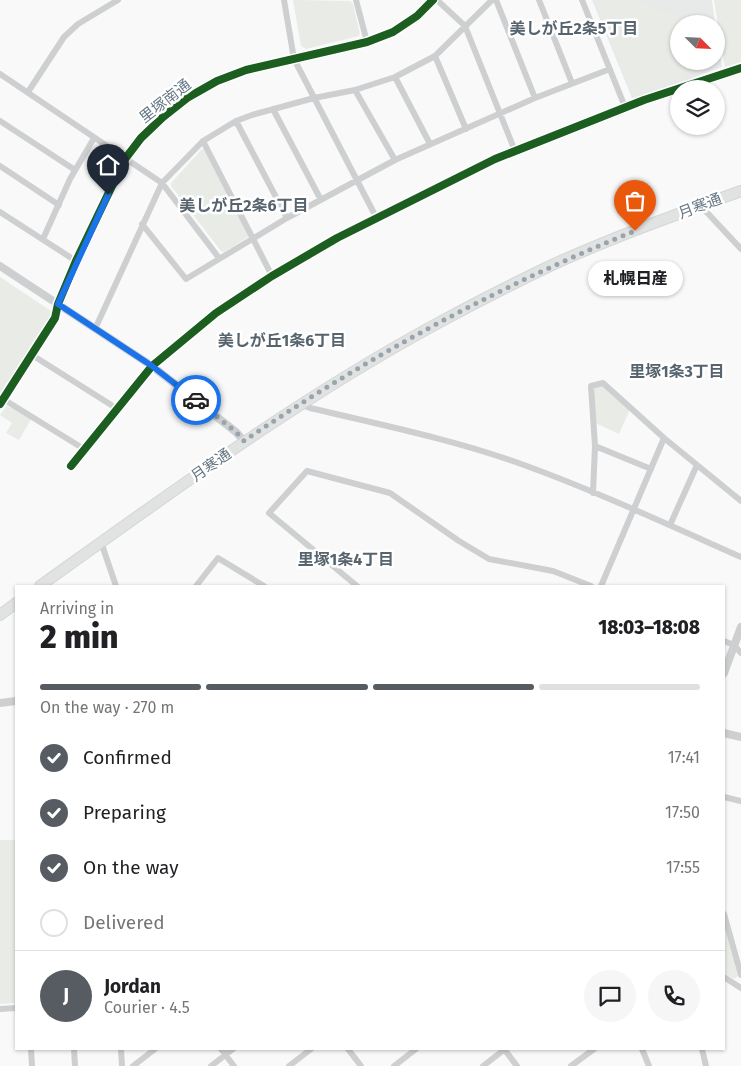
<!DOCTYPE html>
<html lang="en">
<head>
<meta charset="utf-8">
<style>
  :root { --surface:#fff; --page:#f6f6f6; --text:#202124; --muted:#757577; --line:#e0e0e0; --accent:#565c61 }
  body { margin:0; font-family:"Fira Sans","Noto Sans JP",sans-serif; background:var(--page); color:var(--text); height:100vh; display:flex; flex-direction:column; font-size:19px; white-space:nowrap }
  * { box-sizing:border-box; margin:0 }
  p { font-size:16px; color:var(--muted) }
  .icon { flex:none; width:28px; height:28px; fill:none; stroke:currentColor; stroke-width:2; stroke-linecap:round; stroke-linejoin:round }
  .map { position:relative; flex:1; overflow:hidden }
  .drawer { position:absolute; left:15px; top:585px; width:710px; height:465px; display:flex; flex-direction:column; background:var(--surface); border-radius:0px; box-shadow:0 1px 4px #0004 }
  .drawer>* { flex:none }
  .needle { width:32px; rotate:114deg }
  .fabs { position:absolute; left:670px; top:15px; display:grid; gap:10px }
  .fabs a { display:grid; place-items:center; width:55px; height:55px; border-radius:50%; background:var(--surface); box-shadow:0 1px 4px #0004; font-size:25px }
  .pin { position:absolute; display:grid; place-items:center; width:42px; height:42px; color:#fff; margin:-51px -21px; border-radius:50% 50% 50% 0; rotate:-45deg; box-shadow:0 0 5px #0007 }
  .pin .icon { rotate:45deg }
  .courier { position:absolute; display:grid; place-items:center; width:50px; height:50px; margin:-25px; border:4px solid #1a73e8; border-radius:50%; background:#fff; color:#222; box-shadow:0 1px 6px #0007 }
  .bubble { position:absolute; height:35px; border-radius:18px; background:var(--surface); box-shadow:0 1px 4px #0004; font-size:16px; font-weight:800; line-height:35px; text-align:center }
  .headline em { font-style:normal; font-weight:800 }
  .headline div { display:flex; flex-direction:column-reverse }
  .headline { display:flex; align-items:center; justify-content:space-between; height:85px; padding:0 25px }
  h1 { font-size:32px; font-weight:800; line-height:38px }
  .bar { display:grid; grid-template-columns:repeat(4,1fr); gap:8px 5px; align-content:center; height:60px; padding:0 25px }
  .bar i { height:6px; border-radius:4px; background:var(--line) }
  .bar .selected { background:var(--accent) }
  .bar p { grid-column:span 4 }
  .line { display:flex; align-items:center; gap:12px; padding:0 25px; border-top:1px solid var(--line) }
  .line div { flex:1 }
  .round { display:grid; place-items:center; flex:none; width:52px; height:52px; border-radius:26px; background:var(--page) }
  ol { padding:0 25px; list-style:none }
  li { display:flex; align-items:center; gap:15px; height:55px }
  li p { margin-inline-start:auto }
  li .icon { padding:5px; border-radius:50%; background:var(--accent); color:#fff; stroke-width:4 }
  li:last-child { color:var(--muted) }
  li i { width:28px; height:28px; border:2px solid var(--line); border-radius:50% }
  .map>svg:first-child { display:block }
</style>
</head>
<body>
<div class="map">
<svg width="741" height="1066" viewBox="0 0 741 1066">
  <rect width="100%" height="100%" fill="#f9f9f9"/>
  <path fill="#e8e9e9" d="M 592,0 L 712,0 L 715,24 L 679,24 L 679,61 L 716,61 L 716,28 L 722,67 L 635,99 L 632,98 Z"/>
  <path fill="#e8ebe6" d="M 293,0 L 350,1 L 353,4 L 360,34 L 359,36 L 306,49 L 301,46 Z
    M 606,0 L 633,0 L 697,23 L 679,24 L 679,61 L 703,61 L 705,69 L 636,94 L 632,92 L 596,5 Z
    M 714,0 L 741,0 L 741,62 L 725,67 Z
    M 202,149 L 205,150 L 249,233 L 248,237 L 224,252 L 221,251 L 171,186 L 171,183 Z
    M 0,277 L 54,313 L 0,398 Z
    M 603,383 L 631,407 L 619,434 L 593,422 L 591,386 Z
    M 7,406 L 32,418 L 19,440 L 6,433 L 12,423 L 0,415 Z
    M 0,840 L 16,840 L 16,1003 L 0,1004 Z
    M 724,924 L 738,976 L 734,979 L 724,973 Z"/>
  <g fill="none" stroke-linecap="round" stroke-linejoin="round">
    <defs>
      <path id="trunk" d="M 40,586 C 170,493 299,398 440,322 C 477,302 514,283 552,265 C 613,237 678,214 741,191
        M 0,615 L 16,603"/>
    </defs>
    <use href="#trunk" stroke="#d5d6d6" stroke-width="12"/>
    <path stroke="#cecfd0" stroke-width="6" d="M 284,0 L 294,59 L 376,217
      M 356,0 L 367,42
      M 437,0 L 465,26 L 515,151
      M 496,0 L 535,98
      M 539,0 L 572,83
      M 582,0 L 625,107
      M 435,56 L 466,129
      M 0,74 L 162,183 L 219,258
      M 395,77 L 430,144
      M 355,90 L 395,160
      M 28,92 L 64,37 L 78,24 L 118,0
      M 273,109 L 321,200
      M 0,121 L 75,170
      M 236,121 L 287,218
      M 203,141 L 272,276
      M 0,166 L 59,205
      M 700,205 L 741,249
      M 0,212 L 76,261
      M 142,224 L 186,279 L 287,218 L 395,160 L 535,98 L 610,69
      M 43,239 L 70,179 L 94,138
      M 95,329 L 162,183 L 203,141 L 236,121 L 252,115 L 314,98 L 355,90 L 395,77 L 435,56 L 492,0
      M 32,355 L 116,408
      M 3,399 L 84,449
      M 0,404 L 55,318 L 58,304
      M 301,404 L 310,408 C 382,425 455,440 524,465 C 598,492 669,525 741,557
      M 595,446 L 651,469
      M 71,466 L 152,366 L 216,313 L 272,276 L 337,238 L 495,159 L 644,100 L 741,68
      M 593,493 L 595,446 L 591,386 L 603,383 L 664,438 L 741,501
      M 670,525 L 697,465
      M 101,542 L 116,586
      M 196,586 L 218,558 L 264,586
      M 357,586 L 269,513 L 307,471 L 390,493 L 459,541 L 489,559 L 553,571 L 591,586
      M 601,586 L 664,438
      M 724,641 L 734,645 L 741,653
      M 724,797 L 741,801
      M 724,914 L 741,975
      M 724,977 L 741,988
      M 0,1009 L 16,1008
      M 31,1049 L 32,1066
      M 74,1049 L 75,1066
      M 121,1049 L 122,1066
      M 221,1049 L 234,1066
      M 348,1049 L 361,1066
      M 504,1049 L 517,1066
      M 642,1049 L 649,1066
      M 702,1049 L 706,1066
      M 133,1066 L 155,1049
      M 211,1066 L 233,1049
      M 289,1066 L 311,1049
      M 394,1066 L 416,1049
      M 483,1066 L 505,1049
      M 571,1066 L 594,1049"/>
    <path stroke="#cecfd0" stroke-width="8" d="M 0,266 L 152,366 L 236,432 L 244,441
      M 58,304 L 90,231 L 125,159 L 141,138 L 163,117 L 187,98 L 217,81 L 246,70 L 367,42 L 393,32 L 417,16 L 433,0
      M 724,673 L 741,627
      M 0,703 L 16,701
      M 724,733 L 741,737"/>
    <use href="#trunk" stroke="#e1e2e2" stroke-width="10"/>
    <defs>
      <path id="cycleway" d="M 0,404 L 55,318 L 58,304 L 76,261 L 125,159 L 141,138 L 163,117 L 187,98 L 217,81 L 246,70 L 367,42 L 393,32 L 417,16 L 433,0
        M 71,466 L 152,366 L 216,313 L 272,276 L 337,238 L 495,159 L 644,100 L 741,68"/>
    </defs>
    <use href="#cycleway" stroke="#fff" stroke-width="11"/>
    <use href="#cycleway" stroke="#1b5e20" stroke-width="8"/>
  </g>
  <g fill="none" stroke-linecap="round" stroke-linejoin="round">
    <path stroke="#99a4ac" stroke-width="5" stroke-dasharray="0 9" d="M 196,400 L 236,432 L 244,441 C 366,358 498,286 635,231"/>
    <path stroke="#1a73e8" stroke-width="6" d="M 108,195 L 58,304 L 152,366 L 196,400"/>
  </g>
  <g text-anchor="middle" stroke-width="5" stroke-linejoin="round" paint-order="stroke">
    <g font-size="15" fill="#657683" stroke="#fff">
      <text transform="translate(165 101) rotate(-38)" y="5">里塚南通</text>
      <text transform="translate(700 206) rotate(-21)" y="5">月寒通</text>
      <text transform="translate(211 465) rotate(-35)" y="5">月寒通</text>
    </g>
    <g font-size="16" font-weight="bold" fill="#57646e" stroke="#fff">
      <text x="574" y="34">美しが丘2条5丁目</text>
      <text x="244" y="211">美しが丘2条6丁目</text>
      <text x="282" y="346">美しが丘1条6丁目</text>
      <text x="677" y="377">里塚1条3丁目</text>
      <text x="346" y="565">里塚1条4丁目</text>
    </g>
  </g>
</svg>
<div class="fabs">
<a><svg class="needle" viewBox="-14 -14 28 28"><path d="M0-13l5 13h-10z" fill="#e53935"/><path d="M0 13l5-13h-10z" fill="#757577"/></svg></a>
<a><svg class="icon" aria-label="layers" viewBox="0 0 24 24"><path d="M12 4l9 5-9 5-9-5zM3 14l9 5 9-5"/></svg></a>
</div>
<div class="pin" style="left:635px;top:231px;background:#ea580c"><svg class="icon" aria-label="bag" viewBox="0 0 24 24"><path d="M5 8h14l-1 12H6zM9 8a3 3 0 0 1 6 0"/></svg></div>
<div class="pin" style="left:108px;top:195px;background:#1f2937"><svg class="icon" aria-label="home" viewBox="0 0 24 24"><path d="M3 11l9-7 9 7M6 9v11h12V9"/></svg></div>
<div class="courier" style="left:196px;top:400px"><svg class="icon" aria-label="car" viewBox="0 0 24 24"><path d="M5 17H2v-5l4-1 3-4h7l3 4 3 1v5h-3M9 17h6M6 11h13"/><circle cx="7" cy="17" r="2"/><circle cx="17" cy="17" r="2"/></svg></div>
<div class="bubble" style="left:588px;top:261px;width:95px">札幌日産</div>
<section class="drawer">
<div class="headline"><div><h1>2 min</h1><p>Arriving in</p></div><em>18:03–18:08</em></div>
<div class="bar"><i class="selected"></i><i class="selected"></i><i class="selected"></i><i></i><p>On the way · 270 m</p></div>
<ol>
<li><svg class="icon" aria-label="check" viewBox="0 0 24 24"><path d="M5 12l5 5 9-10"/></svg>Confirmed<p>17:41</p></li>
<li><svg class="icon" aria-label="check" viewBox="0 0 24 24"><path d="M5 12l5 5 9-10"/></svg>Preparing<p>17:50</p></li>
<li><svg class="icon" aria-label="check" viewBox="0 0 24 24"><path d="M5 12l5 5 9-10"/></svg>On the way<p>17:55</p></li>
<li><i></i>Delivered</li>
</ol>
<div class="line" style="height:90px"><b class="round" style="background:var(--accent);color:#fff">J</b><div><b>Jordan</b><p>Courier · 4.5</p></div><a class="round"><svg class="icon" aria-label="chat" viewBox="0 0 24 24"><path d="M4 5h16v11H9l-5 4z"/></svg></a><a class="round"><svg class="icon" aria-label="phone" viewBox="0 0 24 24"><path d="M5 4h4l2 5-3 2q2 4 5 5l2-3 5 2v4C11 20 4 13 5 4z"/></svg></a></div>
</section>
</div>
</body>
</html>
